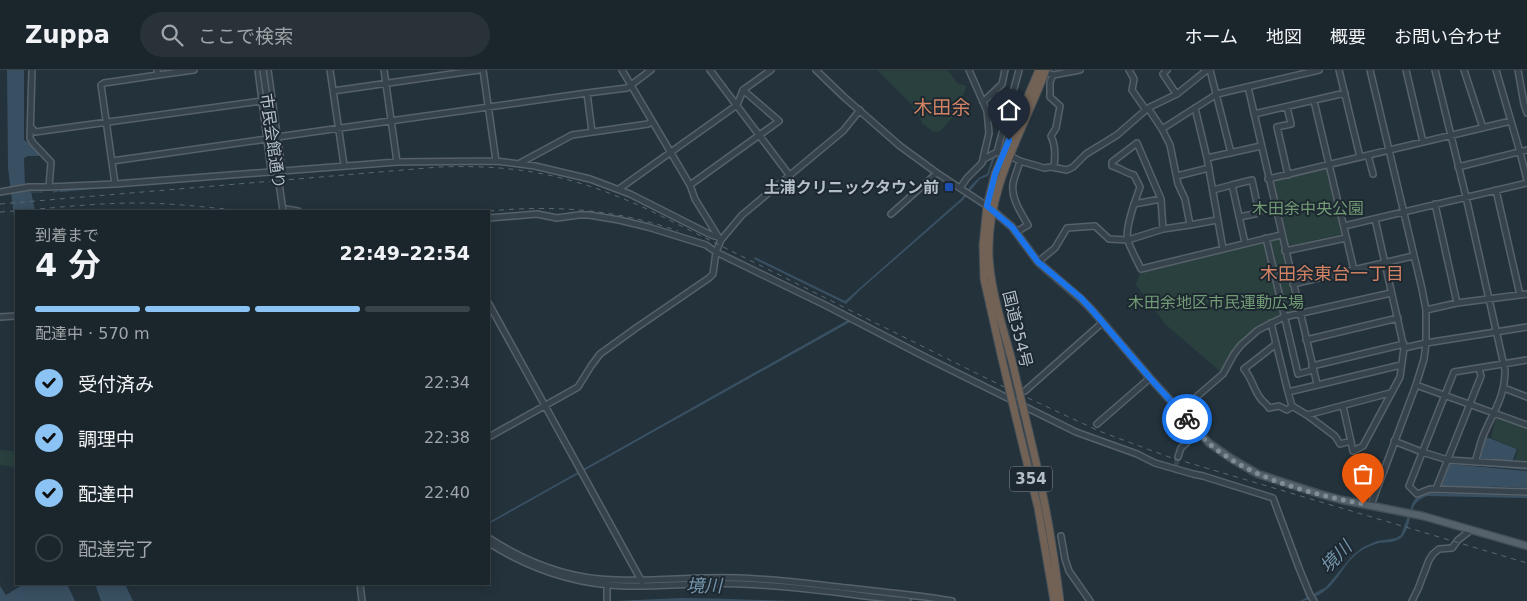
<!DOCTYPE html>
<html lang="ja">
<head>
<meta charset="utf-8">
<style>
  :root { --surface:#1b262c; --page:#283238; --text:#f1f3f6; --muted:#a0a5a9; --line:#394348; --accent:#8bc4f4 }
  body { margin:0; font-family:"DejaVu Sans","Noto Sans JP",sans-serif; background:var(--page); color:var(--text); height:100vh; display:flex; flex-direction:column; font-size:19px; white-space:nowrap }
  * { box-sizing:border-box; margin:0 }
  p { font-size:16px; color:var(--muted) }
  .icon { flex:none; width:28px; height:28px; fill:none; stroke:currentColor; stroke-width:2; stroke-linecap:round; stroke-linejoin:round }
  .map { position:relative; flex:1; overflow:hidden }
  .drawer { position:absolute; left:15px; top:140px; width:475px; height:375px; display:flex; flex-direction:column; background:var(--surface); border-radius:0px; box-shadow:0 2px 12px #0003,0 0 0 1px var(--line) }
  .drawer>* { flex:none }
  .pin { position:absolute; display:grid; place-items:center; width:42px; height:42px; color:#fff; margin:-51px -21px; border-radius:50% 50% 50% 0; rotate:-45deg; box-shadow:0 0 5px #0007 }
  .pin .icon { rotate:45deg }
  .courier { position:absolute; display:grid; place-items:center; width:50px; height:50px; margin:-25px; border:4px solid #1a73e8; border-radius:50%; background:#fff; color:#222; box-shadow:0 1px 6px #0007 }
  .headline em { font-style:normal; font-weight:700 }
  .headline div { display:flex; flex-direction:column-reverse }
  .headline { display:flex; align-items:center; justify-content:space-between; height:85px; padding:0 20px }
  h1 { font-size:32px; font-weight:700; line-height:38px }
  .bar { display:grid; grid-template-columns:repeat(4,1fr); gap:8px 5px; align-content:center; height:60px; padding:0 20px }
  .bar i { height:6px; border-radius:4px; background:var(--line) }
  .bar .active { background:var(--accent) }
  .bar p { grid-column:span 4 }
  ol { padding:0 20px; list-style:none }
  li { display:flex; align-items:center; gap:15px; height:55px }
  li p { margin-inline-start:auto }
  li .icon { padding:5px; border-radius:50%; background:var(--accent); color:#111; stroke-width:4 }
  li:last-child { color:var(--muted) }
  li i { width:28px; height:28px; border:2px solid var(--line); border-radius:50% }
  header { display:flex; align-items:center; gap:30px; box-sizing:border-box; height:70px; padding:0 25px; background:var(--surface); border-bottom:1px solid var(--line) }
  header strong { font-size:24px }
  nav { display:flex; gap:28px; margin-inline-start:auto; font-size:18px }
  .search { width:350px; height:45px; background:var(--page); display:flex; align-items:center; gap:12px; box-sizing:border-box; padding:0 18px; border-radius:28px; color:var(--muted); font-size:19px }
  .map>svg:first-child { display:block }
</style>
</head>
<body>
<header>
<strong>Zuppa</strong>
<div class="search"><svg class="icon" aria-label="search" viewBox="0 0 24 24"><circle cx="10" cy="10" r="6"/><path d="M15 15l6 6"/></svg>ここで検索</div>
<nav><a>ホーム</a><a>地図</a><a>概要</a><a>お問い合わせ</a></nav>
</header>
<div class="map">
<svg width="1527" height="531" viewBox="0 0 1527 531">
  <rect width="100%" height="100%" fill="#24323b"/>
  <path fill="#29403e" d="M 877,0 L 948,0 L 957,13 L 967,16 L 955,45 L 940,61 L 933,62 L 922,53 L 919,45 L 910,33 Z
    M 1325,98 L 1328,100 L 1343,162 L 1342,164 L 1291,176 L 1287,174 L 1273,115 L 1276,110 Z
    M 1281,165 L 1300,244 L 1271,253 L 1241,275 L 1223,304 L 1165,254 L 1136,215 L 1141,199 Z
    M 1496,346 L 1527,358 L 1527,391 L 1515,390 L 1518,379 L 1491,368 Z
    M 0,380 L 16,381 L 16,401 L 13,397 L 0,395 Z"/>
  <path fill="#385062" d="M 7,0 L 24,0 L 24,70 C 31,74 39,78 39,86 L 28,86 L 24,88 L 25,116 L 31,121 L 35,141 L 16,141 L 16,163 L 8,98 Z
    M 1021,0 L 1023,0 L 1022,2 L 1009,55 L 999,84 L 996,85 L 988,106 L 980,109 L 963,130 L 860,220 L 846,234 L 754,189 L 755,187 L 845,231 L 962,128 C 969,118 975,108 987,104 Z
    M 415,92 L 415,94 L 271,104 L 60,122 L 60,120 L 82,117 Z
    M 848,250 L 850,252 L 489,454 L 489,452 Z
    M 1484,366 L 1517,379 L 1513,390 L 1476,391 Z
    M 1448,391 L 1527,396 L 1527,400 L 1449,393 L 1441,415 L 1450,394 L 1527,401 L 1527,418 L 1480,416 L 1527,419 L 1527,421 L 1438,418 Z
    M 1426,423 L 1527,426 L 1527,428 L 1427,426 C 1405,434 1414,454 1402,467 C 1396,473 1387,472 1379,473 C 1372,475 1364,478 1358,483 C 1340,497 1338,516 1315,527 C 1309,529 1306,531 1300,531 L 1326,517 L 1352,486 L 1363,477 L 1377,471 L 1396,468 L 1401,465 L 1413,432 L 1416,428 Z
    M 24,514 L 67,514 L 75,531 L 0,531 L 0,516 L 6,525 Z
    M 95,514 L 125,514 L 133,531 L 101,531 Z
    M 681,528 C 724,528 767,531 811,531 L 614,531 Z"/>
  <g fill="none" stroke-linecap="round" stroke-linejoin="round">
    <path stroke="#385062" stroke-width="1" d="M 32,122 L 43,122
      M 53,122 L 59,121"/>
    <path stroke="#394750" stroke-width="5" stroke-dasharray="5 2.5" stroke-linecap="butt" d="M 1176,395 L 1178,387"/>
    <defs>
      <path id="minor" d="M 32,0 L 30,68 L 33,73 L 51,92 L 49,117
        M 258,0 L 271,100
        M 268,0 L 282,100
        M 330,0 L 344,95
        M 384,0 L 397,92
        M 483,0 L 496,91
        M 622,0 L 690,115 L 695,129 L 719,168
        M 710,0 L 790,106
        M 816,0 L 844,27 L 900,76 L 937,103 L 987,136
        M 1129,0 L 1134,9 L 1132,20 L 1146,40
        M 1167,0 L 1163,4 L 1173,19 L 1177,24
        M 1210,0 L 1231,83
        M 1339,0 L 1360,87
        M 1370,0 L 1422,219 L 1426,240 L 1426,273 L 1424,289 L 1416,315 L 1371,435
        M 1406,0 L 1423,72
        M 1435,0 L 1466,127 L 1505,300 C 1505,328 1493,342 1483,366 C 1480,374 1478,383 1475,392
        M 1464,0 L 1483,58
        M 1496,0 L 1520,82 L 1527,110
        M 1518,0 L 1524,34 L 1527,43
        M 1042,1 L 1053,5 L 1050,12 L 1050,27 L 1060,36 L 1056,58 L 1051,66 C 1056,76 1055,87 1054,97
        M 158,5 L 194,0
        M 1053,5 L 1080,0
        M 1248,17 L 1317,314
        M 333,21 L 479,0
        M 587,23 L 592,62
        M 1314,31 L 1354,200
        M 983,32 L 1002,14 L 1005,0
        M 1287,37 L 1291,54 L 1277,57 L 1288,105
        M 1195,38 L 1207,88 L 1223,179
        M 1254,44 L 1345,23
        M 31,57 L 35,62 L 262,31
        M 1162,59 L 1217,24 L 1319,0
        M 277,67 L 587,23 L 627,18 L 651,0
        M 997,82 L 1019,0
        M 1368,85 L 1373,104
        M 1010,86 L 1020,91 L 1044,98 L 1051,97 L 1067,100 L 1073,97 L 1086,84 L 1117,65 L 1148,38 L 1177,24 L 1207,0
        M 1207,88 L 1261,76
        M 984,89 L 997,82 L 999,83
        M 112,91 L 267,69
        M 520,93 L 572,65 L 648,54 L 652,51
        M 1458,97 L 1527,80
        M 1177,106 L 1209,98
        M 1268,109 L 1511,51
        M 115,114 L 101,15 L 104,13 L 158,5 L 157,0
        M 690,115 L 779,51 L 743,20
        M 1232,115 L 1252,110 L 1259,143 L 1239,147
        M 960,118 L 967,108 L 982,93 L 989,63 L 987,41 L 969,0
        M 619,119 L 737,35 L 743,20 L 771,0
        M 1213,120 L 1232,115 L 1245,173
        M 1496,120 L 1520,225
        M 0,122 L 29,117 L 49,117 L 115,114 L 397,92 L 496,91 L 535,96 L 590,109 L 630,124 L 711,165 L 718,167
        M 1134,134 L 1161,129
        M 1435,134 L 1457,233
        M 286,139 L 298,141
        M 891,144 L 937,103
        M 489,148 L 537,144 L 557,148 L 579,145 L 589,145 L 619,150 L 648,157 L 706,175 L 716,182 L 827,236 L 929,289 L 1076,362 L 1137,384 L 1155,393 L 1193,404 L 1203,406 L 1273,428 L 1299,498 L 1310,525 L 1314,531
        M 1190,155 L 1217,150
        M 1344,156 L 1527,113
        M 1163,159 L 1161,129 L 1137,73 L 1112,92 L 1112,96 C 1120,98 1126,103 1134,105 L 1140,117 C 1136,129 1124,159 1128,171 C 1131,180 1137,190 1141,199 L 1281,165
        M 1016,162 L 1028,155 C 1021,143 1011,128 1013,114 C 1014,107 1018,99 1020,91
        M 1266,168 L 1298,304 L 1313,300
        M 1285,181 L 1346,168
        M 1038,192 L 1055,178 L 1067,158 L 1095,156 L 1109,169 L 1128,170 L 1163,159 L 1190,155 L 1185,129 L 1178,114 L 1170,75 L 1162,59 L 1148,38
        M 1293,214 L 1413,186
        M 489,234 L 642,512
        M 1426,240 L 1457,233 L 1527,224
        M 0,247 L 16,246
        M 1271,253 L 1288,322 L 1292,336 L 1307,345 L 1390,323
        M 1306,270 L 1398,248
        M 1276,274 L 1244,299 C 1252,308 1253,319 1261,329 C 1263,332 1267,334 1269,338 L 1279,336 L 1287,340 L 1292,336
        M 1404,278 L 1426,273 L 1527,257
        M 1527,290 L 1454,302 L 1409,416 L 1417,424 L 1430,419 L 1527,422
        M 1312,296 L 1404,274
        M 1416,315 L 1527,355
        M 1504,318 L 1527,327
        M 1025,321 L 1103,252
        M 1288,322 L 1401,295
        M 1343,336 L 1353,381 L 1363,376 L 1400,307 L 1404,278 L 1375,149
        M 1180,341 L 1223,304 L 1234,284 L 1241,275 L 1258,260 L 1284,247 L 1391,223
        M 1307,345 L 1335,366 L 1340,374 L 1351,371
        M 1097,354 L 1150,308
        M 489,367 L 578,317 L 591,296 L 600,284 L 636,258 L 709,208 L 713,204 L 716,182 L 721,170 L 742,145 L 843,61 L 860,40
        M 1394,371 L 1422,382 L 1448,390 L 1527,395
        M 1178,387 L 1181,378 L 1198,362
        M 1436,419 L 1481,306 L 1479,298
        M 1061,466 L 1065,489 L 1069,501 L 1090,531
        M 489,468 C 527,493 570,509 616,510 C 657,512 697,506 738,508 C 774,509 811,514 847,518 C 882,522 918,525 952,531
        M 489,473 C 530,499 576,514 624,516 C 664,517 703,512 742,514 C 797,516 853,525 908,531
        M 360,514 L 362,531
        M 607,515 L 607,531
        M 1412,531 L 1418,519 L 1429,490 L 1433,484 L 1439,479 L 1452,478 L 1458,470 L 1471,460"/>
      <path id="major" d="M 990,138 L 1012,157 L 1038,192 L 1081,229 L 1092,240 L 1150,308 L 1209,373 L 1232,389 L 1258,404 L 1320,424 L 1342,430 L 1423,446 L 1527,476"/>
      <path id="highway" d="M 1002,289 L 984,209 L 983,175 L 987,136 L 995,104 L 1039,0
        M 1012,291 C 1003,257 991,222 989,187 C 986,119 1023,61 1046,0
        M 1017,352 L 1038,438 L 1054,531
        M 1029,362 C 1043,418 1053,474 1060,531"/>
    </defs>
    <use href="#minor" stroke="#56616a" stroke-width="8"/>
    <use href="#major" stroke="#444f58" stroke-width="9"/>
    <use href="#highway" stroke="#434e57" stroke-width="9"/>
    <use href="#minor" stroke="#37434c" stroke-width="5"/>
    <use href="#major" stroke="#55626c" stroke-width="6"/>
    <use href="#highway" stroke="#716255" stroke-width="7"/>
    <path stroke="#5a6873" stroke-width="1" stroke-dasharray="5 5" stroke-linecap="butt" d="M 0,134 L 439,97 C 518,94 575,106 647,139 L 1000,315 L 1099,361 L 1169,387 L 1527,493
      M 489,141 C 556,135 615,139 678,161
      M 0,142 C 46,139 91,133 137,133 C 174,133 211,138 248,141"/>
    <defs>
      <path id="minor-bridge" d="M 263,0 L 283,141"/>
      <path id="highway-bridge" d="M 1002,289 L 1017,352
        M 1012,291 L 1029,362"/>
    </defs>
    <use href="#minor-bridge" stroke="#56616a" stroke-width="8" stroke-linecap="butt"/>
    <use href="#highway-bridge" stroke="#434e57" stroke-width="9" stroke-linecap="butt"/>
    <use href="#minor-bridge" stroke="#37434c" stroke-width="5"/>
    <use href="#highway-bridge" stroke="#716255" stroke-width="7"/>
  </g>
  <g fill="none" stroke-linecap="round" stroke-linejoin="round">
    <path stroke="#818d96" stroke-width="5" stroke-dasharray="0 9" d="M 1187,349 C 1196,360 1205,371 1216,379 C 1258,411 1312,424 1363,434"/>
    <path stroke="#1a73e8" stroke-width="6" d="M 1009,70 L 995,104 L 987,136 L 1012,157 L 1038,192 L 1081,228 L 1092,240 L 1150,308 L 1187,349"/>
  </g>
  <rect fill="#1a4fb4" stroke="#1d2831" stroke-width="2" x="944" y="112" width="10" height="10" rx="2.5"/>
  <g text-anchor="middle" stroke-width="4" stroke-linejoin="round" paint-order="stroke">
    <rect fill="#1d2831" stroke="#86919a" stroke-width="1" x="1010" y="396.5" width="42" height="25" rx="4"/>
    <g font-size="15" font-weight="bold" fill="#b3bec7">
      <text x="1031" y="414">354</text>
    </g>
    <g font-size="16" fill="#b3bec7" stroke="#1d2831">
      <text transform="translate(273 71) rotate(82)" y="6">市民会館通り</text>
      <text transform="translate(1018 259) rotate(76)" y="6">国道354号</text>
    </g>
    <g font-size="16" font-weight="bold" fill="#b3bec7" stroke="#1d2831" text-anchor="end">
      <text x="939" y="123">土浦クリニックタウン前</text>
    </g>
    <g font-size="16" fill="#729c75" stroke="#1d2831">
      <text x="1308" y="144">木田余中央公園</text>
      <text x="1216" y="238">木田余地区市民運動広場</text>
    </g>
    <g font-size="18" fill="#d18364" stroke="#1d2831">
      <text x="1332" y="210">木田余東台一丁目</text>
    </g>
    <g font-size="18" font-style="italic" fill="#7494aa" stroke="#1d2831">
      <text transform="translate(1336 487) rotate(-46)" y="6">境川</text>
      <text x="704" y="522">境川</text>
    </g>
    <g font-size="19" fill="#d18364" stroke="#1d2831">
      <text x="942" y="44">木田余</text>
    </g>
  </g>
</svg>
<div class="pin" style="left:1363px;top:434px;background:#ea580c"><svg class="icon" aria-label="bag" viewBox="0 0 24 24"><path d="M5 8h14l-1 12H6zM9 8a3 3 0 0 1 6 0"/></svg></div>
<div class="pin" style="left:1009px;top:70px;background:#1f2937"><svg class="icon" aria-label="home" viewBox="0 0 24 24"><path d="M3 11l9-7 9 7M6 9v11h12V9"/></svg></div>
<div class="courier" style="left:1187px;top:349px"><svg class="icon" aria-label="bike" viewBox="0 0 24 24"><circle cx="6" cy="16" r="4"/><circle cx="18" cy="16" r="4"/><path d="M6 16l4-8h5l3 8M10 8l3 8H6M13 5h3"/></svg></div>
<section class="drawer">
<div class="headline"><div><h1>4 分</h1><p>到着まで</p></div><em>22:49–22:54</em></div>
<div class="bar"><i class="active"></i><i class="active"></i><i class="active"></i><i></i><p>配達中 · 570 m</p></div>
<ol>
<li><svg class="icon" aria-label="check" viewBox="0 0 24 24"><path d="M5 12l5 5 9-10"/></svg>受付済み<p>22:34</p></li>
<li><svg class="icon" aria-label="check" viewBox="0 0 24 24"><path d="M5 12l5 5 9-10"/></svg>調理中<p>22:38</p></li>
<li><svg class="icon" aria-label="check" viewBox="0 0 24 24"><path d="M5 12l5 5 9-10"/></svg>配達中<p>22:40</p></li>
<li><i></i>配達完了</li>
</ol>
</section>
</div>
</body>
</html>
